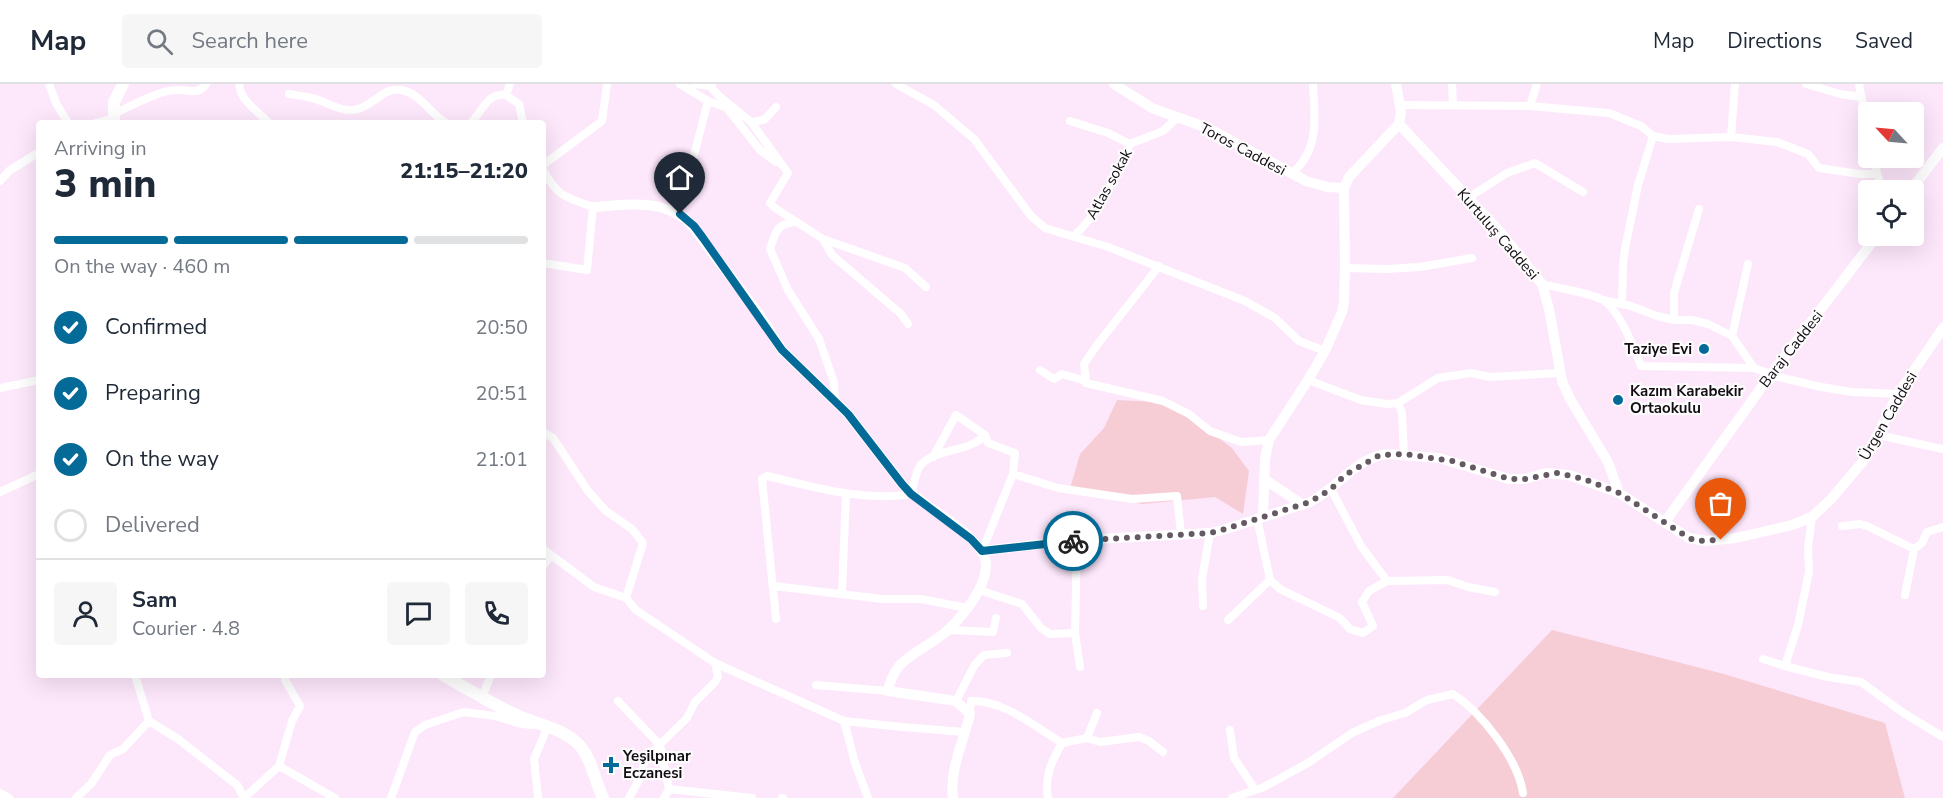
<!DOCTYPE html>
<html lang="en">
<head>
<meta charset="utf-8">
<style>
  :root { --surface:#fff; --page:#f6f6f7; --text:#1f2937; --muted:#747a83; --line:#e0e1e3; --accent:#046a98 }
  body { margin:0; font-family:"Nunito Sans",sans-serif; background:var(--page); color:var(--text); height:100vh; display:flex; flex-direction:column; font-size:22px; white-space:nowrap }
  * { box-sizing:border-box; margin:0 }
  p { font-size:20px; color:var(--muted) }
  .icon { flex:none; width:33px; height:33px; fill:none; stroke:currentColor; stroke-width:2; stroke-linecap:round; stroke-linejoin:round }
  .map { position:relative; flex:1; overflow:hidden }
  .drawer { position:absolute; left:36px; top:36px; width:510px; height:558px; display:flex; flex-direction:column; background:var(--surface); border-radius:6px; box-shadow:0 6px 24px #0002 }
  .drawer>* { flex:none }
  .needle { width:39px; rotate:296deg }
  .fabs { position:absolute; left:1858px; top:18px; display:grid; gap:12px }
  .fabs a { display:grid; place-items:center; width:66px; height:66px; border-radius:6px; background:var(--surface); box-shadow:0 6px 24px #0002; font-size:30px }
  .pin { position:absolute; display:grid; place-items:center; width:51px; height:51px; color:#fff; margin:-62px -26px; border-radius:50% 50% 50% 0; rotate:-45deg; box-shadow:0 0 6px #0007 }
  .pin .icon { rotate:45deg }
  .courier { position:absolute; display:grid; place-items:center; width:60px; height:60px; margin:-30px; border:4px solid #046a98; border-radius:50%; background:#fff; color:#222; box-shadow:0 2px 8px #0007 }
  .head em { font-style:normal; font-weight:800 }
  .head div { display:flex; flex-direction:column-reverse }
  .head { display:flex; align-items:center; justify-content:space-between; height:102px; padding:0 18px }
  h1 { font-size:39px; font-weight:800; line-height:45px }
  .bar { display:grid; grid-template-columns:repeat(4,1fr); gap:9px 6px; align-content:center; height:72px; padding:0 18px }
  .bar i { height:8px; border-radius:4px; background:var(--line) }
  .bar .active { background:var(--accent) }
  .bar p { grid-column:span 4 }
  .line { display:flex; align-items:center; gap:15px; padding:0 18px; border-top:2px solid var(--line) }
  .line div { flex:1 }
  .round { display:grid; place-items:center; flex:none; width:63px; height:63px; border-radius:6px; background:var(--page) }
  ol { padding:0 18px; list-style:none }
  li { display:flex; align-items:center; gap:18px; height:66px }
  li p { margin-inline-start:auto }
  li .icon { padding:6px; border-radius:50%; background:var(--accent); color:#fff; stroke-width:4 }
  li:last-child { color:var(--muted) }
  li i { width:33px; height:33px; border:3px solid var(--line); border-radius:50% }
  header { display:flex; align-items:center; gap:36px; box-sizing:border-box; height:84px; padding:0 30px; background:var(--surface); border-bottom:2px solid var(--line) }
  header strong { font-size:28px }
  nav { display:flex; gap:33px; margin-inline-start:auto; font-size:21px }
  .search { width:420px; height:54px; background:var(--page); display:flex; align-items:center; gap:15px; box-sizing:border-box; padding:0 21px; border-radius:6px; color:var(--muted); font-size:22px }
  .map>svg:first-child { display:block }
</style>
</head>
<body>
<header>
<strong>Map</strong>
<div class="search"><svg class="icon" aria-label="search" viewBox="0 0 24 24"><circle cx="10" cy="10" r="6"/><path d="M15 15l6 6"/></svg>Search here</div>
<nav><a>Map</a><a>Directions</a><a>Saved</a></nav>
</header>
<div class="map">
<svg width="1943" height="714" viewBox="0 0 1943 714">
  <rect width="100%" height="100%" fill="#fde7fb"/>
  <path fill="#f7cdd5" d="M 1117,316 L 1158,318 L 1197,338 L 1232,364 L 1249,387 L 1243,430 L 1215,413 L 1143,420 L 1069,408 L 1080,370 L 1104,344 Z
    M 1552,546 L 1724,590 L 1885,639 L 1905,714 L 1393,714 Z"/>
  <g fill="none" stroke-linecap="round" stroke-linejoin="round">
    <path stroke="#fff" stroke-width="8" d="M 49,0 L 56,19 L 68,39
      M 239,0 C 241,18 258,27 269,39
      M 510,0 L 506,11 L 519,20 L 523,39
      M 680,0 L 708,17 L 727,24 L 760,66 L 776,78
      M 694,0 L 710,2
      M 712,0 L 710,2 L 718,11 L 751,38 L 788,89 L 770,119 L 775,124 L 823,155 L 832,171 L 901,230 L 908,240
      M 896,0 L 934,21 L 974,55 L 1031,132 L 1045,144 L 1108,163 L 1245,217 L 1275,234 L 1299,257 L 1325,267
      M 1452,0 L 1453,21
      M 1806,0 L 1840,10 L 1861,13
      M 1859,0 L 1869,53
      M 289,10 C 296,11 304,12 312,14 C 328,18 344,31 361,24 C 375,19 386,2 402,6 C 421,10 430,30 446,39
      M 1400,21 L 1530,22 L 1609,29 L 1641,42 L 1653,52 L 1668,55 L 1731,53 L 1777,58 L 1808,70 L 1819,84 L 1860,90 L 1876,90
      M 1530,22 L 1537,0
      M 114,30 C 131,22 157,7 176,6 C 187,5 198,12 206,0
      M 1070,37 L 1108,49 L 1130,60
      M 751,38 L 764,36 L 776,23
      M 96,39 L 113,35
      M 471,39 C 483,26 487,9 506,11
      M 1731,53 L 1735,0
      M 1873,74 L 1882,106
      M 543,81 L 602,37 L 607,0
      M 543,86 C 558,113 565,113 593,123 L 587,186 L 543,179
      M 1291,90 C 1320,66 1315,34 1313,0
      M 0,97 L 9,87 L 39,68
      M 1468,114 L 1507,89 L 1535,79 L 1583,108
      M 672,126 L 692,79 L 708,17
      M 795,138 C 776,140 776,148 770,165 L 788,206 L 819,255 L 834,298 L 835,316
      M 1074,152 C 1101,127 1114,93 1130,60 L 1163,47 L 1177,34
      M 823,155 L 905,184 L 926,203
      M 1159,182 L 1097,261 L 1084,280 L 1086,299 L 1163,317 L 1189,330 L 1210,347 L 1241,358 L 1269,356
      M 1345,184 L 1387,185 L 1420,183 L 1472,174
      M 1542,200 C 1561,205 1583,207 1601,215 C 1619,224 1634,264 1641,282 L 1754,284 L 1778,293 L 1821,303 L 1852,308 L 1898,310
      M 1603,216 L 1631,222 L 1657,232 L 1674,236 L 1692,236 L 1708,240 L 1732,252 L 1754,284
      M 1622,220 L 1623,180 L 1625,165 L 1638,101 L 1653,52
      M 1674,236 L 1674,209 L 1699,125
      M 1732,252 L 1748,180
      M 1040,286 L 1054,295 L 1062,290 L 1086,297
      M 1308,296 L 1361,316 L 1387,320 L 1398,319 L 1438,294 L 1471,289 L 1490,293 L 1559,289
      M 0,304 L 39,296
      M 1398,319 L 1402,329 L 1404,370
      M 543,348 L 553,354 L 588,407 L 606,427 L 632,445 L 643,459 L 626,514
      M 1878,351 L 1943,365
      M 933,373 L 956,331 L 985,351 L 988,359 L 1015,369 L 1013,390 L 982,467
      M 1013,390 L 1058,404 L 1132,415 L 1177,412 L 1181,450
      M 0,408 L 39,390
      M 1257,434 L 1270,496 L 1280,505 L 1340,534 L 1350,545 L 1363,549 L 1373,542 L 1362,518 L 1369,507 L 1387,497 L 1361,462 L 1331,405
      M 1842,442 L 1860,440 L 1867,442 L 1914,465 L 1922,459 L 1927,448 L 1943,443
      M 1077,456 L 1075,549 L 1080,583
      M 543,465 L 594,503 L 626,514 L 636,526 L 715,579 L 844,637 L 902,643 L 964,648
      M 543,482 L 551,471
      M 1387,497 L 1448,496 L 1468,503 L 1495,508
      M 774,502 L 882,515 L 921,515 L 967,524
      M 979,506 L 1022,520 L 1041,544 L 1050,550 L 1075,549
      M 842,510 L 846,409
      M 1905,511 L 1914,465
      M 1203,522 L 1202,495 L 1210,449
      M 776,535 L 762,395 L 767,392 C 815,403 863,418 911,410 C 914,402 915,389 920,382 C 934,364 969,369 985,351
      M 1228,536 L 1270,496
      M 948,546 L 993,548 L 996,534
      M 1763,575 L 1785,582 L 1798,541 L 1809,488 L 1808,464 L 1812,433
      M 1785,582 L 1828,593 L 1861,598 L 1902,628 L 1943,653
      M 135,591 L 149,637 L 178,655 L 237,701 L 244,714
      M 816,601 L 888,607
      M 482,613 L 491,591
      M 618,617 L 660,661 L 669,705
      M 956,617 L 974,582 L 984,571 L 1007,569
      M 970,630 L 971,617 C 1004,616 1034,642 1062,659 C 1052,677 1044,692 1048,714
      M 844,637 L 855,679 L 868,714
      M 1230,646 L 1234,674 L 1254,704
      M 1087,654 L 1097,629
      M 1062,659 L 1087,654 L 1100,658 L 1139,653 L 1149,657 L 1163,668
      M 279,682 L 335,714
      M 0,709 L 9,714
      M 76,714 L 91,700 L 110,671 L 123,665 L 149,637
      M 244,714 L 279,682 L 292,637 L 300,622 L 285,596 L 286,591
      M 391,714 L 415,648 L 425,641 L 464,628 L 495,632 L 521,640 L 533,641
      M 538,714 L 534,675 L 548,642 L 546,642
      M 629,714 L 640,694 L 645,675 L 687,634 L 695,618 L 715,598 L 718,593 L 715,579
      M 664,714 L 669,705 L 752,714
      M 782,714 L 783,714
      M 1232,714 L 1264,703 L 1308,679 L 1352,649 L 1381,636 L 1405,629 L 1427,616 L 1453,610 C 1481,628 1518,675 1523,709"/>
    <path stroke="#fff" stroke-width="10" d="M 1114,0 L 1152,24 L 1210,45 L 1306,97 L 1327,103 L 1344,104
      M 1399,40 L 1501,149 L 1542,200 L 1549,225 L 1562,297 L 1570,315 L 1608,378 L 1619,409
      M 1911,106 L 1943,64
      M 593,123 C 626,121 660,114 688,137 L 759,230 L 782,266 L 848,330 L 902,400 C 923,423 966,442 982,468 C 997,492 964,531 947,547 C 932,560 912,568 899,582 C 893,590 890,597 888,607 L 956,617 L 970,630 C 964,657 949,686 953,714
      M 1264,395 L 1303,421
      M 1263,432 L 1265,375 L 1269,356 L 1308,296 L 1325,267 L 1342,228 L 1344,218 L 1345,184 L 1344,104 L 1349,93 L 1399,40 L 1401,29 L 1396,0
      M 1665,438 L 1771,290 L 1877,152
      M 982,467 L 1077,456 L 1210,449 L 1223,446 L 1310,418 C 1337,405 1355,374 1387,370 L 1439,374 L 1509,395 L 1525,395 L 1546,389 L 1569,391 L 1619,409 L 1689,454 L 1706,457 L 1736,454 L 1792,441 L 1812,433 L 1831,415 L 1865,375 L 1898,310 L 1943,244"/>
    <path stroke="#fff" stroke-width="12" d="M 114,39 L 114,18 L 123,0
      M 443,591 C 467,605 491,619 516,631 C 538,641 565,644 581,663 C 593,678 595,698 603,714"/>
  </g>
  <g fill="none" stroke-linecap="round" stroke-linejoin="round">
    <path stroke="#655964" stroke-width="6" stroke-dasharray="0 10.8" d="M 1073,457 L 1210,449 L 1222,446 L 1310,418 L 1331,405 L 1345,391 L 1380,371 L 1404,370 L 1452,377 L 1509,395 L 1525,395 L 1557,389 L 1584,395 L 1619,409 L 1689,454 L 1697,457 L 1721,456"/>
    <path stroke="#046a98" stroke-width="8" d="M 680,130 L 694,142 L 703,154 L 782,266 L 848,330 L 902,400 L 911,410 L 971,455 L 982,467 L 1073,457"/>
  </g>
  <g fill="#046a98" stroke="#fcfcfc" stroke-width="2">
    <circle cx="1704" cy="265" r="6"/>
    <circle cx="1618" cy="316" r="6"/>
    <path d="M608 672h6v6h6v6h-6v6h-6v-6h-6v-6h6z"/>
  </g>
  <g text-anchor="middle" stroke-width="4.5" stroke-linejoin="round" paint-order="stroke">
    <g font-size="15" fill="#130c13" stroke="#fcfcfc">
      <text transform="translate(1243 65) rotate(28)" y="5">Toros Caddesi</text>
      <text transform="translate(1109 100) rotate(-61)" y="5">Atlas sokak</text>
      <text transform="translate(1498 150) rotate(49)" y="5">Kurtuluş Caddesi</text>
      <text transform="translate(1791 265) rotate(-52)" y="5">Baraj Caddesi</text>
      <text transform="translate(1888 332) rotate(-60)" y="5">Ürgen Caddesi</text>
    </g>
    <g font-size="15" font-weight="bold" fill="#130c13" stroke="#fcfcfc" text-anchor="start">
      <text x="1692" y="270" text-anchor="end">Taziye Evi</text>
      <text x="1630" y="312">Kazım Karabekir<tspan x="1630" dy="17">Ortaokulu</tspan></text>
      <text x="623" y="677">Yeşilpınar<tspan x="623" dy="17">Eczanesi</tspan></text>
    </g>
  </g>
</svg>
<div class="fabs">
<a><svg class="needle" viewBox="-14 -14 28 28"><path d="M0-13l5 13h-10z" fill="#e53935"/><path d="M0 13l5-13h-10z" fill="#747a83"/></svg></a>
<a><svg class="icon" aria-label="locate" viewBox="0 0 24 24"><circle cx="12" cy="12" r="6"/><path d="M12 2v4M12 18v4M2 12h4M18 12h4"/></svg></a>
</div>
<div class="pin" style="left:1721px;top:456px;background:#ea580c"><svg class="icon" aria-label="bag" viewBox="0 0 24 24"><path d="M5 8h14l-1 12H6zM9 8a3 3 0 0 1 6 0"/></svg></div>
<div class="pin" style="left:680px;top:130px;background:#1f2937"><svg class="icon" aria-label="home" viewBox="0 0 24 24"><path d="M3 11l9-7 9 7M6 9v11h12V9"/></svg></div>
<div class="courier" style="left:1073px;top:457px"><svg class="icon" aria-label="bike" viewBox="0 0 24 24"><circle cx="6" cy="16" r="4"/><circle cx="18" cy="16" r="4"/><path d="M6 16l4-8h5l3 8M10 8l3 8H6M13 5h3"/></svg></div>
<section class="drawer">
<div class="head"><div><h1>3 min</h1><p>Arriving in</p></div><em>21:15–21:20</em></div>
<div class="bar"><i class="active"></i><i class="active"></i><i class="active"></i><i></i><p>On the way · 460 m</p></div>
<ol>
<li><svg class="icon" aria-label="check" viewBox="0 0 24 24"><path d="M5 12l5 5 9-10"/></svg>Confirmed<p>20:50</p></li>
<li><svg class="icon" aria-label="check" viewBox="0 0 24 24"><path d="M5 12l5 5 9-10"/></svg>Preparing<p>20:51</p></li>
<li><svg class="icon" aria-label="check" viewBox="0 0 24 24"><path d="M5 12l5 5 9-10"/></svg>On the way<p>21:01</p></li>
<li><i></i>Delivered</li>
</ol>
<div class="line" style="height:108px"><a class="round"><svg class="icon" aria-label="person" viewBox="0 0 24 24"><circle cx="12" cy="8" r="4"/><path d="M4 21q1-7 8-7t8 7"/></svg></a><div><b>Sam</b><p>Courier · 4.8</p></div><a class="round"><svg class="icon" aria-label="chat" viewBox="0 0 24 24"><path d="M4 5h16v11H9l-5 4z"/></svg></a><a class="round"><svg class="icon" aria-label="phone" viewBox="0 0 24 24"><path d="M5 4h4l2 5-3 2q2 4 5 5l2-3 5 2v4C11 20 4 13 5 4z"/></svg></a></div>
</section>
</div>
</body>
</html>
